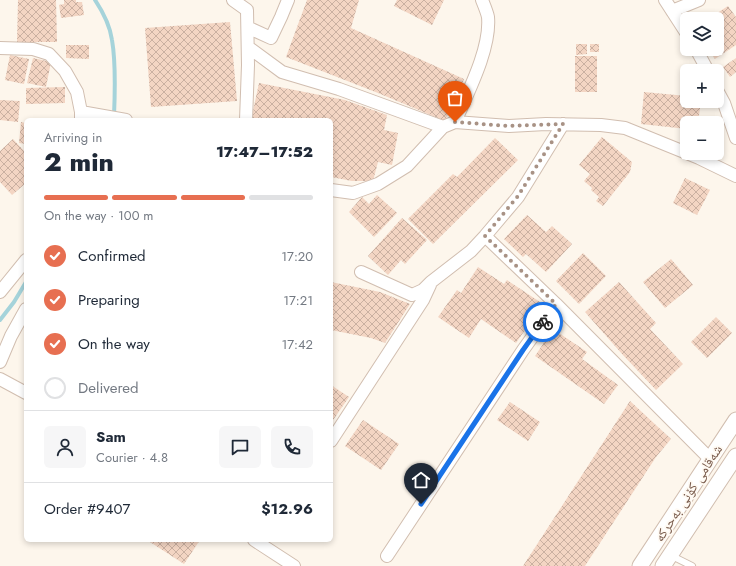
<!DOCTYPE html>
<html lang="en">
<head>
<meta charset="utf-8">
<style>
  :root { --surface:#fff; --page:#f6f6f7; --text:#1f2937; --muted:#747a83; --line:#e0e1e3; --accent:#e76f51 }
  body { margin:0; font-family:Jost,"Noto Naskh Arabic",sans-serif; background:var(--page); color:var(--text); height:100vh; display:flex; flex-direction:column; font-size:15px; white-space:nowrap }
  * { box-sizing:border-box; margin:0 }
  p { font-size:13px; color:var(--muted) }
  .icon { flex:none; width:22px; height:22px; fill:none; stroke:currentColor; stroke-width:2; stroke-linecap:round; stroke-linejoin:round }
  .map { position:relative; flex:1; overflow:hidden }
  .sheet { position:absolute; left:24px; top:118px; width:309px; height:424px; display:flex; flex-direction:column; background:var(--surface); border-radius:6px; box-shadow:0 2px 6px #0003 }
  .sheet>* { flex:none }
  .tools { position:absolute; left:680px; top:12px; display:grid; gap:8px }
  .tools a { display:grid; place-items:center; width:44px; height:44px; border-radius:6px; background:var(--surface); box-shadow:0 2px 6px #0003; font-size:20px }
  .pin { position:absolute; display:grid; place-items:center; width:34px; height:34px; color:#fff; margin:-41px -17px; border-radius:50% 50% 50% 0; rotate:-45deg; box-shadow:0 0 4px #0007 }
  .pin .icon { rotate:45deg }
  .courier { position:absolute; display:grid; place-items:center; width:40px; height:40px; margin:-20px; border:3px solid #1a73e8; border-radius:50%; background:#fff; color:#222; box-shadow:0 1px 5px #0007 }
  .head em { font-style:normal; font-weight:800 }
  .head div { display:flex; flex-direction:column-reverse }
  .head { display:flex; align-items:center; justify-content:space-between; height:68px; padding:0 20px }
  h1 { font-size:26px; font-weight:800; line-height:30px }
  .bar { display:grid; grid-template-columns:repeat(4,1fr); gap:6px 4px; align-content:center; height:48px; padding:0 20px }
  .bar i { height:5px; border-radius:3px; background:var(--line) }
  .bar .on { background:var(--accent) }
  .bar p { grid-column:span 4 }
  .line { display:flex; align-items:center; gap:10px; padding:0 20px; border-top:1px solid var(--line) }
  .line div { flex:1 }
  .round { display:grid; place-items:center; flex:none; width:42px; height:42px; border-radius:6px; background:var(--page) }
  ol { padding:0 20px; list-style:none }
  li { display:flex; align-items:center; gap:12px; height:44px }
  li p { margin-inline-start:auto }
  li .icon { padding:4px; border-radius:50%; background:var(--accent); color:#fff; stroke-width:4 }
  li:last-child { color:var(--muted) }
  li i { width:22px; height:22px; border:2px solid var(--line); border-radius:50% }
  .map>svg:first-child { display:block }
</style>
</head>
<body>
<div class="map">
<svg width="736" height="566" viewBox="0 0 736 566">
  <defs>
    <pattern id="building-cross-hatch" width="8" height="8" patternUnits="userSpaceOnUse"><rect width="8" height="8" fill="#f3d5c3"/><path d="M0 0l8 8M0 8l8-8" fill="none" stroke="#cab0a1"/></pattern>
  </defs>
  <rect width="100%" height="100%" fill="#fdf6ec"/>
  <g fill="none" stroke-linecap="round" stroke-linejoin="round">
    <path stroke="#a5d3da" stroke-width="4" d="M 95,0 C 103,12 110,26 112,40 C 116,63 115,93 114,116
      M 0,320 L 14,302 L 26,282"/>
  </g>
  <path fill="url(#building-cross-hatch)" d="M 18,0 L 56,0 L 57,42 L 17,42 Z
    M 64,0 L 76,0 L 76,2 L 82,2 L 84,15 L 61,18 L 59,5 L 64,4 Z
    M 307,0 L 359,0 L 351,28 L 464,79 L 445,121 L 378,93 L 286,57 Z
    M 397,0 L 444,0 L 432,25 L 394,6 Z
    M 728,6 L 736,17 L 736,45 L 715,59 L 708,49 L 717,49 L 717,19 L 708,19 Z
    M 230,22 L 237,101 L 151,107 L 145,28 Z
    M 576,44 L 587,44 L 587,54 L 576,55 Z
    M 590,44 L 599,44 L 599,52 L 590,52 Z
    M 66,45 L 89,45 L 89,59 L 66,58 Z
    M 10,55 L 29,59 L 24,84 L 5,80 Z
    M 575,56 L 597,56 L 597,92 L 575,92 Z
    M 33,58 L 51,62 L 46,87 L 27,83 Z
    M 736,58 L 736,72 L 730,77 L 723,67 Z
    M 259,83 L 345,100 L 387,115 L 384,130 L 398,133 L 392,165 L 378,162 L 373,181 L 352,181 L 331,177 L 331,120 L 251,120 Z
    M 65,87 L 65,103 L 26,104 L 26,88 Z
    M 644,92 L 687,96 L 687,101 L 701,101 L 698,123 L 687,123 L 687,129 L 641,124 Z
    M 0,100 L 20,101 L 18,122 L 0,120 Z
    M 21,122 L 26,123 L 26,144 L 19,143 Z
    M 602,137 L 632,162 L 630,172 L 603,206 L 596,201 L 599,197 L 591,190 L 592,188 L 584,181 L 590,174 L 579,165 Z
    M 495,138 L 518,160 L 433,244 L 408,219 L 453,174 L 457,177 Z
    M 13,139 L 26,153 L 26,183 L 12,195 L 0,182 L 0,151 Z
    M 685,178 L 710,190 L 697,215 L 673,203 Z
    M 377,195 L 397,213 L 374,237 L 349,212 L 362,197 L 369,204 Z
    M 527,215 L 546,232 L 552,226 L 572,244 L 546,272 L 526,254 L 523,257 L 504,239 Z
    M 402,218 L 427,240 L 405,264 L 401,260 L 388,275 L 368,256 Z
    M 583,253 L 606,276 L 579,304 L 556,281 Z
    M 671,259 L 693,285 L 665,308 L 643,282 Z
    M 478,267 L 504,284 L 507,280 L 543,304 L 516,343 L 481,319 L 469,338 L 438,317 L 457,290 L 461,293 Z
    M 331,282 L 380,292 L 410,304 L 385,343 L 371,338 L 331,330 Z
    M 619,282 L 656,323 L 650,329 L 683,364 L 656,390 L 622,354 L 585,312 Z
    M 716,317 L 732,333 L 707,358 L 691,342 Z
    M 553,329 L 587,352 L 582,359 L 618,385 L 604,404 L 535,356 Z
    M 331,385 L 349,397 L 331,423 Z
    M 630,401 L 671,439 L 656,457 L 585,566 L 523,566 Z
    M 510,402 L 540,422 L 528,441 L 497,420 Z
    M 363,420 L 399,444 L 381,470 L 345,446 Z
    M 151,540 L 200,540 L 184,564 L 150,542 Z"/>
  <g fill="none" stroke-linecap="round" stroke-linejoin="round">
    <defs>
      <path id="service" d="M 670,555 L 692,566"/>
      <path id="minor" d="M 233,0 L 247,10 L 248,65 L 246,120
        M 665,0 L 687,34
        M 672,11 L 699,0
        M 249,28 L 271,38 L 281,17 L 288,0
        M 248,47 L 282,72 L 339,89 L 443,127
        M 0,48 L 33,49 L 49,54 L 65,71 L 77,92 L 81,112
        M 696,49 L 708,71
        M 717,90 L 724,103 L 736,138
        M 81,119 L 81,112 L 126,120
        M 455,122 C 467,94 491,49 488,17 C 487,12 484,5 482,0
        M 331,190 L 353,193 L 378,184 L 407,166 L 443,127 L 455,122 L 509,126 L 546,124 L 601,125 L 625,128 L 699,158 L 736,176
        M 485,236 L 556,304 L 710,459
        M 361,272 L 412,295 L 423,290 L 431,282 L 471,251 L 485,236 L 518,197 L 563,124
        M 0,292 L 26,260
        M 0,362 L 11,336 L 26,309
        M 0,379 L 26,393
        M 331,441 L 423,300 L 430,285
        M 254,540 L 294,566
        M 387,556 L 523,350 L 556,304"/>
      <path id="tertiary" d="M 640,566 L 736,420
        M 663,566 L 736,456"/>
    </defs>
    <use href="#service" stroke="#d1beb0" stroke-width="8"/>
    <use href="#minor" stroke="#d1beb0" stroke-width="14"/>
    <use href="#tertiary" stroke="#d1beb0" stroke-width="17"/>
    <use href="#service" stroke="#fff" stroke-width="6"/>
    <use href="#minor" stroke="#fff" stroke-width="12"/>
    <use href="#tertiary" stroke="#fff" stroke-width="15"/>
  </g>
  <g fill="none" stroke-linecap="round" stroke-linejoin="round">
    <path stroke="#a89285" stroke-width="4" stroke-dasharray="0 7.2" d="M 455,122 L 509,126 L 563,124 L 518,196 L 485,236 L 556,304 L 543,322"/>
    <path stroke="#1a73e8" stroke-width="5" d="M 421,504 L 523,350 L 543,322"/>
  </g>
  <g text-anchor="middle" stroke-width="3.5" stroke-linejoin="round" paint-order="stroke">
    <g font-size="14" fill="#7a5c4d" stroke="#fffaf3">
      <text transform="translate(688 493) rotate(-57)" y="5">شەقامی کۆنی بەحرکە</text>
    </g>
  </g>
</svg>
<div class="tools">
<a><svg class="icon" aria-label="layers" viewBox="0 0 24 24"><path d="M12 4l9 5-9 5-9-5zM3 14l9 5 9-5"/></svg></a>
<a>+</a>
<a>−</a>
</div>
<div class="pin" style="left:455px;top:122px;background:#ea580c"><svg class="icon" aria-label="bag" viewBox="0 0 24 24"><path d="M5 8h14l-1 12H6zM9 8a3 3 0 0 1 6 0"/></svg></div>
<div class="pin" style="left:421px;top:504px;background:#1f2937"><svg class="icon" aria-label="home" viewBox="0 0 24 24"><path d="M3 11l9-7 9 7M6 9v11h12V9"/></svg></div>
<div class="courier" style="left:543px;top:322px"><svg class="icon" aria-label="bike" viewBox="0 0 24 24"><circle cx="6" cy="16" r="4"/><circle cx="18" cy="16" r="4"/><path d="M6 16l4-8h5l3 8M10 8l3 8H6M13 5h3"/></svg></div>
<section class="sheet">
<div class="head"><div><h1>2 min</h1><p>Arriving in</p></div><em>17:47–17:52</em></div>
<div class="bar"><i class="on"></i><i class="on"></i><i class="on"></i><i></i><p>On the way · 100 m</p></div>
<ol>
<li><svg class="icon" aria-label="check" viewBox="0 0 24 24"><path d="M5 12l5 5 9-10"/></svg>Confirmed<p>17:20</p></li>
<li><svg class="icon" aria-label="check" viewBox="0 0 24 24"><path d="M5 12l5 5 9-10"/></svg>Preparing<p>17:21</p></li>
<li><svg class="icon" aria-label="check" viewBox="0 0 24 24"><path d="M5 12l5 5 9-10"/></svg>On the way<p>17:42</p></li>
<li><i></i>Delivered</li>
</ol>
<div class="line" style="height:72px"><a class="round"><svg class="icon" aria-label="person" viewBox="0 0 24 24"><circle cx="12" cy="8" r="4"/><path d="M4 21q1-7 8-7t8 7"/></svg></a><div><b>Sam</b><p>Courier · 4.8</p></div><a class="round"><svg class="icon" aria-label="chat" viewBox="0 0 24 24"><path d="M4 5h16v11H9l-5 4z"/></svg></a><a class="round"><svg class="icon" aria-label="phone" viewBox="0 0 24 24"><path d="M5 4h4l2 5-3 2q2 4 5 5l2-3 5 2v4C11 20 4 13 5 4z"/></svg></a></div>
<div class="line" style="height:52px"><div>Order #9407</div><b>$12.96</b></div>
</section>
</div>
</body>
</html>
